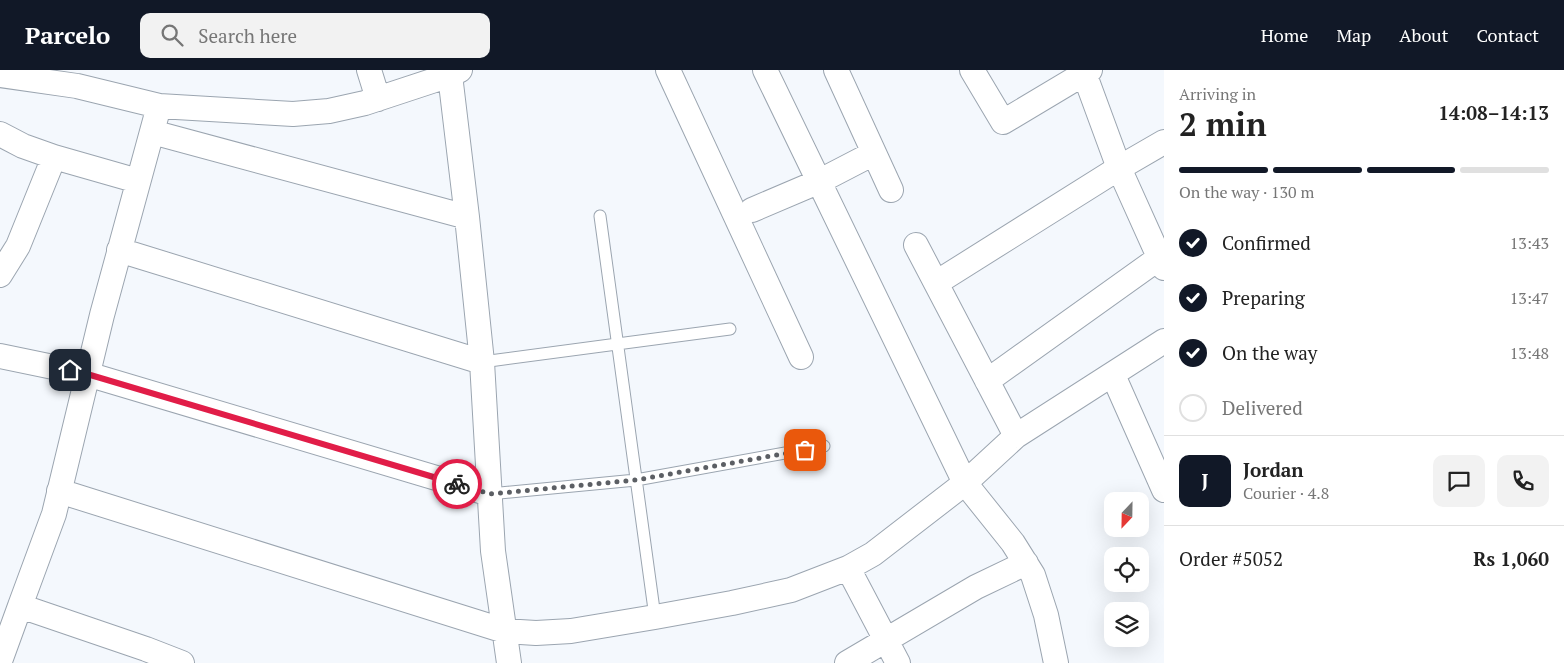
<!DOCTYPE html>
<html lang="en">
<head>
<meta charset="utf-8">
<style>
  :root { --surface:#fff; --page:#f2f2f2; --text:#222; --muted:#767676; --line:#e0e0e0; --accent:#111827 }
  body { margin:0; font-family:"PT Serif",serif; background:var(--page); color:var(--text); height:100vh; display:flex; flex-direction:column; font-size:19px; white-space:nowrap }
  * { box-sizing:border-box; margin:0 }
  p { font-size:16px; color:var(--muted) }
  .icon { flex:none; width:28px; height:28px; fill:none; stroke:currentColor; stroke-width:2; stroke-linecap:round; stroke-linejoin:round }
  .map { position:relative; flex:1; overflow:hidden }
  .side { display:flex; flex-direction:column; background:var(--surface); width:400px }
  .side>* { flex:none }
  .needle { width:32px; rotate:202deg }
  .controls { position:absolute; left:1104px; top:422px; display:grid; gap:10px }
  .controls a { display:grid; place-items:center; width:45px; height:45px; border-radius:10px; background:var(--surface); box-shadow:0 5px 20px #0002; font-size:25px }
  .pin { position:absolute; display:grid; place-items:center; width:42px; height:42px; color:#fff; margin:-21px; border-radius:10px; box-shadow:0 2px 8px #0006 }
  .courier { position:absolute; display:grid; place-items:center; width:50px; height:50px; margin:-25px; border:4px solid #e11d48; border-radius:50%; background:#fff; color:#222; box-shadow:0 1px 6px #0007 }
  .overview em { font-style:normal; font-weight:700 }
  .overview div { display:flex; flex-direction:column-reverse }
  .overview { display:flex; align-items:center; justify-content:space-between; height:85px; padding:0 15px }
  h1 { font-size:32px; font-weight:700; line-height:38px }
  .bar { display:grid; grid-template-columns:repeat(4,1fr); gap:8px 5px; align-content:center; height:60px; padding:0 15px }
  .bar i { height:6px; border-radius:4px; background:var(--line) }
  .bar .current { background:var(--accent) }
  .bar p { grid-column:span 4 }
  .line { display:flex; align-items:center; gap:12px; padding:0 15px; border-top:1px solid var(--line) }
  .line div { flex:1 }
  .round { display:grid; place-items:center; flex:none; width:52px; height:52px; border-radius:10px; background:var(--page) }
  ol { padding:0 15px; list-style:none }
  li { display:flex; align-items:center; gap:15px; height:55px }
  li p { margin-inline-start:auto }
  li .icon { padding:5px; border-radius:50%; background:var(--accent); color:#fff; stroke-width:4 }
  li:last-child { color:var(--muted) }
  li i { width:28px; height:28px; border:2px solid var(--line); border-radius:50% }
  header { display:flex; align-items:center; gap:30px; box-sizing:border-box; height:70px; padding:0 25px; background:var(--accent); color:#fff }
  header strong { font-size:24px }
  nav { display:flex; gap:28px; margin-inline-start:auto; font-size:18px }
  .search { width:350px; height:45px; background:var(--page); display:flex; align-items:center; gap:12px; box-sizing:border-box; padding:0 18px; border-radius:10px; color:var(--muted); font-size:19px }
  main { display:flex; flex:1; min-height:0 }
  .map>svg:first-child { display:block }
</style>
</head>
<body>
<header>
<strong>Parcelo</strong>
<div class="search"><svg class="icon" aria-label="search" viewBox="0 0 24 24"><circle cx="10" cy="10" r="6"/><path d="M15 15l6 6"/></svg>Search here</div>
<nav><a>Home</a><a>Map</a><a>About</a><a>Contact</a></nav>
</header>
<main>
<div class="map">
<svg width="1164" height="593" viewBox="0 0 1164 593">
  <rect width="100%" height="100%" fill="#f4f8fd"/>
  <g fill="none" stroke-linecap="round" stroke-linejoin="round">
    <defs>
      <path id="service" d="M 600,146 L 655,547
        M 482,292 L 730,259
        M 490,424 L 636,410 L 824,376"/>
      <path id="minor" d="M 369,0 L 378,29
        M 668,0 L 801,287
        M 765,0 L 965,413 L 1013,473 L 1033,505 L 1046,545 L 1056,593
        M 836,0 L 891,120
        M 972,0 L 1003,52 L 1090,0
        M 1083,0 L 1119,98 L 1164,198
        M 0,5 L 77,16 L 159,36 L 293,44 L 329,41 L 365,33 L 450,5 L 460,0
        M 450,5 L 467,147 L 482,292 L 493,481 L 509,593
        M 159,36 L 102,245 L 54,444 L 20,536 L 146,579 L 182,593
        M 152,62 L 467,147
        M 0,64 L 23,76 L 54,87
        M 752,140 L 820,111 L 874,83
        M 916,175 L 1016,366
        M 119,180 L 482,292
        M 0,205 L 18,176 L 54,87 L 138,111
        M 936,213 L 1119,98 L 1164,72
        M 0,286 L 87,304 L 490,424
        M 1113,305 L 1164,420
        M 987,311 L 1159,188
        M 59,421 L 505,561 L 536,563 L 571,561 L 655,547 L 732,533 L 791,520 L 848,498 L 873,484 L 965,413 L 1016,366 L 1164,271
        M 848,498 L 898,593
        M 0,591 L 20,536
        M 847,593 L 976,517 L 1026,493"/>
    </defs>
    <use href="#service" stroke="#9ba5b0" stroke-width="13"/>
    <use href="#minor" stroke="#9ba5b0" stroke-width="26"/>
    <use href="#service" stroke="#fff" stroke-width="11"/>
    <use href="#minor" stroke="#fff" stroke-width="24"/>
  </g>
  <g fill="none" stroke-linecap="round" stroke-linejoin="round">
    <path stroke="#5c5f64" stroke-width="5" stroke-dasharray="0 9" d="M 457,414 L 490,424 L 636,410 L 805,380"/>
    <path stroke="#e11d48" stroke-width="6" d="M 70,300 L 87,304 L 457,414"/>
  </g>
</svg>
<div class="controls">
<a><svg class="needle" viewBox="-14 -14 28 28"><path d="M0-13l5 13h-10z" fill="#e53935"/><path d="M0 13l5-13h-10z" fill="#767676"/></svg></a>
<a><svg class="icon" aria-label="locate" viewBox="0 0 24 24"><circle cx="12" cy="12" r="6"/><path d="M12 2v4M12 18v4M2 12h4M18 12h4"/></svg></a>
<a><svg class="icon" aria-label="layers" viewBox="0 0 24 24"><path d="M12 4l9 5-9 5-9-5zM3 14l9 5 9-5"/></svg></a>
</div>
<div class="pin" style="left:805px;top:380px;background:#ea580c"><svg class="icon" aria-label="bag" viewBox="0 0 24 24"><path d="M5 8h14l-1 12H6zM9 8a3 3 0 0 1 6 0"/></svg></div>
<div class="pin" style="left:70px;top:300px;background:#1f2937"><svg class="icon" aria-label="home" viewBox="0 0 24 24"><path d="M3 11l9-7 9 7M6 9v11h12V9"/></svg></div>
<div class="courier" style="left:457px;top:414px"><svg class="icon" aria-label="bike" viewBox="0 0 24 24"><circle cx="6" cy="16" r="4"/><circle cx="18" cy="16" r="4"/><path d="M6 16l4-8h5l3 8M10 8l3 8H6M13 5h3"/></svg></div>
</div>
<section class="side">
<div class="overview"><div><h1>2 min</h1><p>Arriving in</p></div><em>14:08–14:13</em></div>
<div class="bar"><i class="current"></i><i class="current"></i><i class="current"></i><i></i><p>On the way · 130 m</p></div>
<ol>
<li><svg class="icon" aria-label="check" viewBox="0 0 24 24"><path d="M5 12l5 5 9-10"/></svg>Confirmed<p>13:43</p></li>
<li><svg class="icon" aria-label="check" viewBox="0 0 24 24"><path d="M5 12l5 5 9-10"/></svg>Preparing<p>13:47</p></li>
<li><svg class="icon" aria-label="check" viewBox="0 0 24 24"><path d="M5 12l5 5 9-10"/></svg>On the way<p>13:48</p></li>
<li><i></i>Delivered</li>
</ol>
<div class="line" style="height:90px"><b class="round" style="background:var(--accent);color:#fff">J</b><div><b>Jordan</b><p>Courier · 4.8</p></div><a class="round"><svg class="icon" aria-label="chat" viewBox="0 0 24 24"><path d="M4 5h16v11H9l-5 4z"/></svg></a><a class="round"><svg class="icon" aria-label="phone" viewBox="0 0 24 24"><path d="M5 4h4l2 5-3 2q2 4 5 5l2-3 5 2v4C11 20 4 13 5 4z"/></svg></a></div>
<div class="line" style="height:65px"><div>Order #5052</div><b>Rs 1,060</b></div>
</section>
</main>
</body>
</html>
